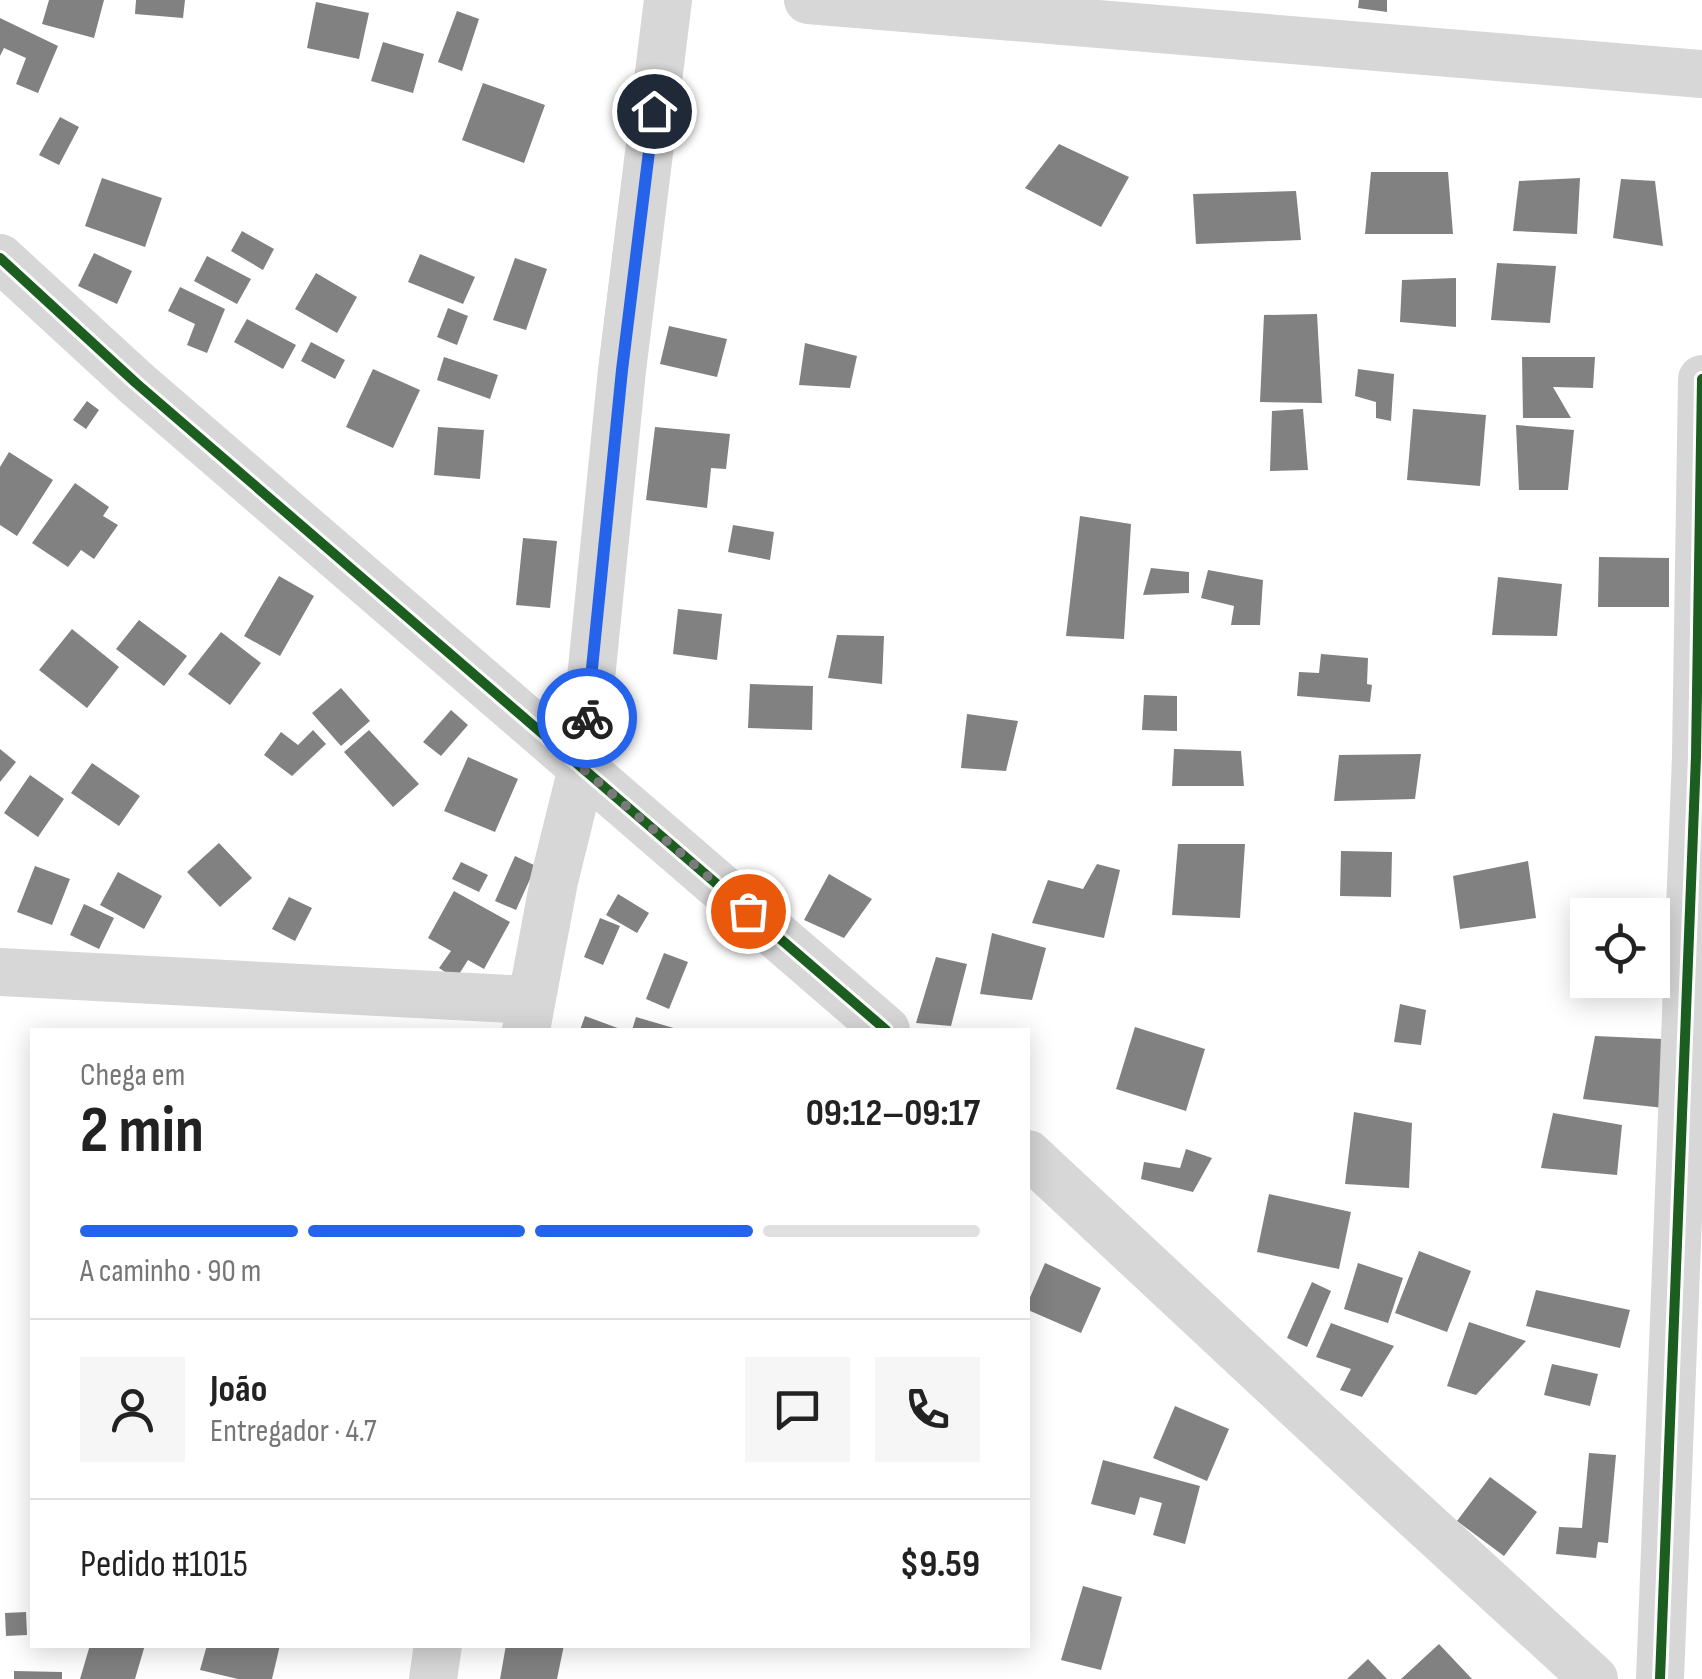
<!DOCTYPE html>
<html lang="pt">
<head>
<meta charset="utf-8">
<style>
  :root { --surface:#fff; --page:#f6f6f6; --text:#222; --muted:#767676; --line:#e0e0e0; --accent:#2563eb }
  body { margin:0; font-family:"Sofia Sans Condensed",sans-serif; background:var(--page); color:var(--text); height:100vh; display:flex; flex-direction:column; font-size:38px; white-space:nowrap }
  * { box-sizing:border-box; margin:0 }
  p { font-size:32px; color:var(--muted) }
  .icon { flex:none; width:55px; height:55px; fill:none; stroke:currentColor; stroke-width:2; stroke-linecap:round; stroke-linejoin:round }
  .map { position:relative; flex:1; overflow:hidden }
  .panel { position:absolute; left:30px; top:1028px; width:1000px; height:620px; display:flex; flex-direction:column; background:var(--surface); border-radius:0px; box-shadow:0 5px 25px #0003 }
  .panel>* { flex:none }
  .controls { position:absolute; left:1570px; top:898px; display:grid; gap:20px }
  .controls a { display:grid; place-items:center; width:100px; height:100px; border-radius:0px; background:var(--surface); box-shadow:0 5px 25px #0003; font-size:50px }
  .pin { position:absolute; display:grid; place-items:center; width:85px; height:85px; color:#fff; margin:-42px; border:5px solid #fff; border-radius:50%; box-shadow:0 2px 10px #0007 }
  .courier { position:absolute; display:grid; place-items:center; width:100px; height:100px; margin:-50px; border:8px solid #2563eb; border-radius:50%; background:#fff; color:#222; box-shadow:0 2px 12px #0007 }
  .headline em { font-style:normal; font-weight:700 }
  .headline div { display:flex; flex-direction:column-reverse }
  .headline { display:flex; align-items:center; justify-content:space-between; height:170px; padding:0 50px }
  h1 { font-size:65px; font-weight:700; line-height:75px }
  .bar { display:grid; grid-template-columns:repeat(4,1fr); gap:15px 10px; align-content:center; height:120px; padding:0 50px }
  .bar i { height:12px; border-radius:8px; background:var(--line) }
  .bar .selected { background:var(--accent) }
  .bar p { grid-column:span 4 }
  .line { display:flex; align-items:center; gap:25px; padding:0 50px; border-top:2px solid var(--line) }
  .line div { flex:1 }
  .round { display:grid; place-items:center; flex:none; width:105px; height:105px; border-radius:0px; background:var(--page) }
  .map>svg:first-child { display:block }
</style>
</head>
<body>
<div class="map">
<svg width="1702" height="1679" viewBox="0 0 1702 1679">
  <rect width="100%" height="100%" fill="#fff"/>
  <path fill="#818181" d="M 49,0 L 104,0 L 94,38 L 42,24 Z
    M 136,0 L 185,0 L 183,18 L 135,14 Z
    M 1359,0 L 1387,0 L 1387,12 L 1358,8 Z
    M 316,2 L 369,13 L 359,59 L 307,48 Z
    M 457,11 L 479,19 L 462,71 L 438,62 Z
    M 0,18 L 58,46 L 38,93 L 16,84 L 26,58 L 4,48 L 0,56 Z
    M 383,42 L 424,54 L 413,93 L 371,81 Z
    M 483,83 L 545,105 L 524,163 L 462,140 Z
    M 60,117 L 79,127 L 59,165 L 39,155 Z
    M 1059,144 L 1129,177 L 1101,227 L 1025,188 Z
    M 1371,172 L 1448,172 L 1453,234 L 1365,234 Z
    M 102,178 L 162,198 L 145,247 L 85,226 Z
    M 1580,178 L 1577,234 L 1513,231 L 1519,181 Z
    M 1621,179 L 1655,181 L 1663,246 L 1613,238 Z
    M 1296,191 L 1301,240 L 1196,244 L 1193,194 Z
    M 242,231 L 274,249 L 263,270 L 231,251 Z
    M 94,253 L 132,271 L 117,304 L 78,286 Z
    M 420,254 L 475,277 L 463,304 L 408,282 Z
    M 207,256 L 251,279 L 237,304 L 194,281 Z
    M 515,258 L 547,269 L 526,330 L 493,320 Z
    M 1497,263 L 1556,266 L 1550,323 L 1491,320 Z
    M 316,273 L 357,297 L 337,333 L 295,309 Z
    M 1456,278 L 1456,327 L 1400,322 L 1402,280 Z
    M 180,287 L 225,309 L 207,353 L 187,345 L 195,324 L 168,311 Z
    M 448,308 L 468,316 L 457,345 L 437,337 Z
    M 1317,314 L 1322,403 L 1260,402 L 1264,315 Z
    M 247,319 L 296,345 L 283,369 L 234,342 Z
    M 669,326 L 727,339 L 717,377 L 660,364 Z
    M 311,342 L 345,360 L 335,379 L 301,361 Z
    M 805,343 L 857,356 L 850,388 L 799,385 Z
    M 444,357 L 498,375 L 490,399 L 437,380 Z
    M 1522,357 L 1595,357 L 1593,388 L 1553,387 L 1571,418 L 1523,418 Z
    M 373,369 L 420,390 L 393,448 L 346,427 Z
    M 1358,369 L 1394,374 L 1391,421 L 1376,418 L 1376,402 L 1355,396 Z
    M 87,401 L 99,410 L 86,429 L 73,420 Z
    M 1303,409 L 1308,470 L 1270,471 L 1272,411 Z
    M 1413,409 L 1486,415 L 1480,486 L 1407,480 Z
    M 1516,425 L 1574,430 L 1568,490 L 1519,490 Z
    M 438,427 L 484,430 L 480,479 L 434,475 Z
    M 655,427 L 730,434 L 726,469 L 711,468 L 707,508 L 646,500 Z
    M 9,452 L 53,480 L 17,536 L 0,525 L 0,467 Z
    M 75,483 L 109,507 L 103,516 L 118,525 L 94,559 L 81,550 L 68,567 L 32,543 Z
    M 1080,516 L 1131,524 L 1124,639 L 1066,636 Z
    M 733,525 L 774,532 L 770,560 L 728,552 Z
    M 523,538 L 557,541 L 550,608 L 516,605 Z
    M 1599,557 L 1669,558 L 1669,607 L 1598,607 Z
    M 1151,568 L 1189,572 L 1189,593 L 1143,595 Z
    M 1208,570 L 1263,580 L 1260,625 L 1231,625 L 1234,606 L 1201,598 Z
    M 279,576 L 314,596 L 280,656 L 244,636 Z
    M 1498,577 L 1562,584 L 1557,636 L 1492,635 Z
    M 678,609 L 722,614 L 717,660 L 673,654 Z
    M 139,620 L 187,656 L 164,686 L 116,649 Z
    M 72,629 L 119,667 L 87,708 L 39,670 Z
    M 221,632 L 261,663 L 230,705 L 188,674 Z
    M 837,635 L 884,636 L 882,684 L 828,678 Z
    M 1321,654 L 1368,658 L 1367,684 L 1372,685 L 1370,702 L 1297,696 L 1299,672 L 1319,673 Z
    M 750,684 L 813,686 L 812,730 L 748,728 Z
    M 341,688 L 370,721 L 341,746 L 312,713 Z
    M 1144,695 L 1177,696 L 1177,731 L 1142,730 Z
    M 451,710 L 468,725 L 441,756 L 423,742 Z
    M 967,714 L 1018,721 L 1006,771 L 961,768 Z
    M 313,730 L 326,744 L 292,776 L 264,755 L 281,732 L 298,745 Z
    M 369,730 L 419,784 L 393,807 L 344,752 Z
    M 0,749 L 16,762 L 0,782 Z
    M 1174,749 L 1241,751 L 1244,786 L 1172,786 Z
    M 1421,754 L 1415,799 L 1334,801 L 1339,755 Z
    M 468,757 L 518,779 L 495,832 L 444,811 Z
    M 92,763 L 140,796 L 119,826 L 71,793 Z
    M 30,775 L 64,799 L 38,837 L 4,813 Z
    M 219,843 L 252,878 L 220,907 L 187,872 Z
    M 1178,844 L 1245,844 L 1240,918 L 1172,915 Z
    M 1341,851 L 1392,852 L 1391,897 L 1340,896 Z
    M 515,856 L 536,866 L 516,910 L 495,901 Z
    M 1528,861 L 1536,918 L 1460,929 L 1453,876 Z
    M 461,862 L 488,875 L 479,892 L 452,879 Z
    M 1097,864 L 1120,870 L 1104,938 L 1032,923 L 1048,880 L 1083,889 Z
    M 35,866 L 70,879 L 52,925 L 17,912 Z
    M 118,872 L 162,896 L 144,929 L 100,905 Z
    M 829,874 L 872,899 L 844,938 L 804,920 Z
    M 454,891 L 510,922 L 484,969 L 468,960 L 456,979 L 439,968 L 451,951 L 428,938 Z
    M 618,894 L 649,913 L 637,933 L 606,915 Z
    M 289,897 L 312,908 L 295,941 L 272,929 Z
    M 84,904 L 114,918 L 99,949 L 70,935 Z
    M 600,918 L 620,926 L 603,965 L 584,957 Z
    M 992,933 L 1046,948 L 1032,1000 L 980,994 Z
    M 664,953 L 688,962 L 669,1009 L 646,999 Z
    M 936,957 L 967,964 L 951,1026 L 916,1023 Z
    M 1400,1004 L 1426,1010 L 1421,1045 L 1394,1042 Z
    M 585,1016 L 623,1030 L 580,1030 Z
    M 636,1017 L 677,1029 L 677,1030 L 632,1030 Z
    M 1135,1027 L 1205,1049 L 1186,1111 L 1116,1089 Z
    M 1595,1036 L 1663,1039 L 1664,1108 L 1583,1099 Z
    M 1354,1112 L 1412,1123 L 1409,1188 L 1345,1184 Z
    M 1553,1113 L 1622,1125 L 1617,1175 L 1541,1168 Z
    M 1186,1149 L 1212,1158 L 1193,1192 L 1141,1179 L 1144,1162 L 1180,1168 Z
    M 1269,1194 L 1351,1212 L 1339,1269 L 1257,1252 Z
    M 1419,1251 L 1471,1271 L 1447,1332 L 1395,1313 Z
    M 1045,1263 L 1101,1288 L 1081,1333 L 1028,1310 L 1028,1302 Z
    M 1358,1263 L 1403,1278 L 1388,1323 L 1344,1309 Z
    M 1312,1282 L 1331,1291 L 1307,1347 L 1287,1338 Z
    M 1536,1290 L 1630,1310 L 1620,1348 L 1526,1326 Z
    M 1469,1322 L 1526,1341 L 1476,1395 L 1447,1386 Z
    M 1331,1323 L 1394,1346 L 1362,1397 L 1340,1390 L 1351,1369 L 1316,1357 Z
    M 1552,1364 L 1598,1374 L 1590,1406 L 1544,1395 Z
    M 1175,1406 L 1229,1429 L 1207,1481 L 1153,1458 Z
    M 1589,1453 L 1616,1455 L 1608,1543 L 1598,1542 L 1596,1558 L 1556,1554 L 1559,1527 L 1582,1528 Z
    M 1103,1460 L 1200,1486 L 1185,1544 L 1153,1535 L 1162,1503 L 1140,1497 L 1135,1515 L 1091,1504 Z
    M 1490,1477 L 1537,1512 L 1504,1556 L 1457,1521 Z
    M 1083,1586 L 1122,1597 L 1101,1670 L 1061,1660 Z
    M 26,1612 L 27,1635 L 6,1636 L 5,1613 Z
    M 1439,1644 L 1472,1679 L 1401,1679 Z
    M 90,1645 L 145,1645 L 135,1679 L 80,1679 Z
    M 207,1645 L 280,1645 L 272,1679 L 238,1679 L 200,1670 Z
    M 506,1645 L 564,1645 L 557,1679 L 500,1679 Z
    M 1368,1659 L 1387,1679 L 1347,1679 Z
    M 14,1671 L 62,1672 L 62,1679 L 14,1679 Z"/>
  <g fill="none" stroke-linecap="round" stroke-linejoin="round">
    <path stroke="#d7d7d7" stroke-width="48" d="M 808,0 L 1702,74
      M 0,258 L 136,383 L 886,1030
      M 0,972 L 530,1000
      M 526,1030 L 554,881 L 582,768 L 622,370 L 668,0
      M 1028,1154 L 1388,1490 L 1594,1679
      M 433,1679 L 438,1645
      M 1660,1679 L 1696,756 L 1702,379"/>
    <defs>
      <path id="cycleway" d="M 0,258 L 136,383 L 886,1030
        M 1660,1679 L 1696,756 L 1702,379"/>
    </defs>
    <use href="#cycleway" stroke="#fff" stroke-width="16"/>
    <use href="#cycleway" stroke="#1b5e20" stroke-width="10"/>
  </g>
  <g fill="none" stroke-linecap="round" stroke-linejoin="round">
    <path stroke="#7a7a7a" stroke-width="10" stroke-dasharray="0 18" d="M 587,718 L 582,768 L 748,911"/>
    <path stroke="#2563eb" stroke-width="12" d="M 587,718 L 622,370 L 654,111"/>
  </g>
</svg>
<div class="controls">
<a><svg class="icon" aria-label="locate" viewBox="0 0 24 24"><circle cx="12" cy="12" r="6"/><path d="M12 2v4M12 18v4M2 12h4M18 12h4"/></svg></a>
</div>
<div class="pin" style="left:748px;top:911px;background:#ea580c"><svg class="icon" aria-label="bag" viewBox="0 0 24 24"><path d="M5 8h14l-1 12H6zM9 8a3 3 0 0 1 6 0"/></svg></div>
<div class="pin" style="left:654px;top:111px;background:#1f2937"><svg class="icon" aria-label="home" viewBox="0 0 24 24"><path d="M3 11l9-7 9 7M6 9v11h12V9"/></svg></div>
<div class="courier" style="left:587px;top:718px"><svg class="icon" aria-label="bike" viewBox="0 0 24 24"><circle cx="6" cy="16" r="4"/><circle cx="18" cy="16" r="4"/><path d="M6 16l4-8h5l3 8M10 8l3 8H6M13 5h3"/></svg></div>
<section class="panel">
<div class="headline"><div><h1>2 min</h1><p>Chega em</p></div><em>09:12–09:17</em></div>
<div class="bar"><i class="selected"></i><i class="selected"></i><i class="selected"></i><i></i><p>A caminho · 90 m</p></div>
<div class="line" style="height:180px"><a class="round"><svg class="icon" aria-label="person" viewBox="0 0 24 24"><circle cx="12" cy="8" r="4"/><path d="M4 21q1-7 8-7t8 7"/></svg></a><div><b>João</b><p>Entregador · 4.7</p></div><a class="round"><svg class="icon" aria-label="chat" viewBox="0 0 24 24"><path d="M4 5h16v11H9l-5 4z"/></svg></a><a class="round"><svg class="icon" aria-label="phone" viewBox="0 0 24 24"><path d="M5 4h4l2 5-3 2q2 4 5 5l2-3 5 2v4C11 20 4 13 5 4z"/></svg></a></div>
<div class="line" style="height:130px"><div>Pedido #1015</div><b>$9.59</b></div>
</section>
</div>
</body>
</html>
